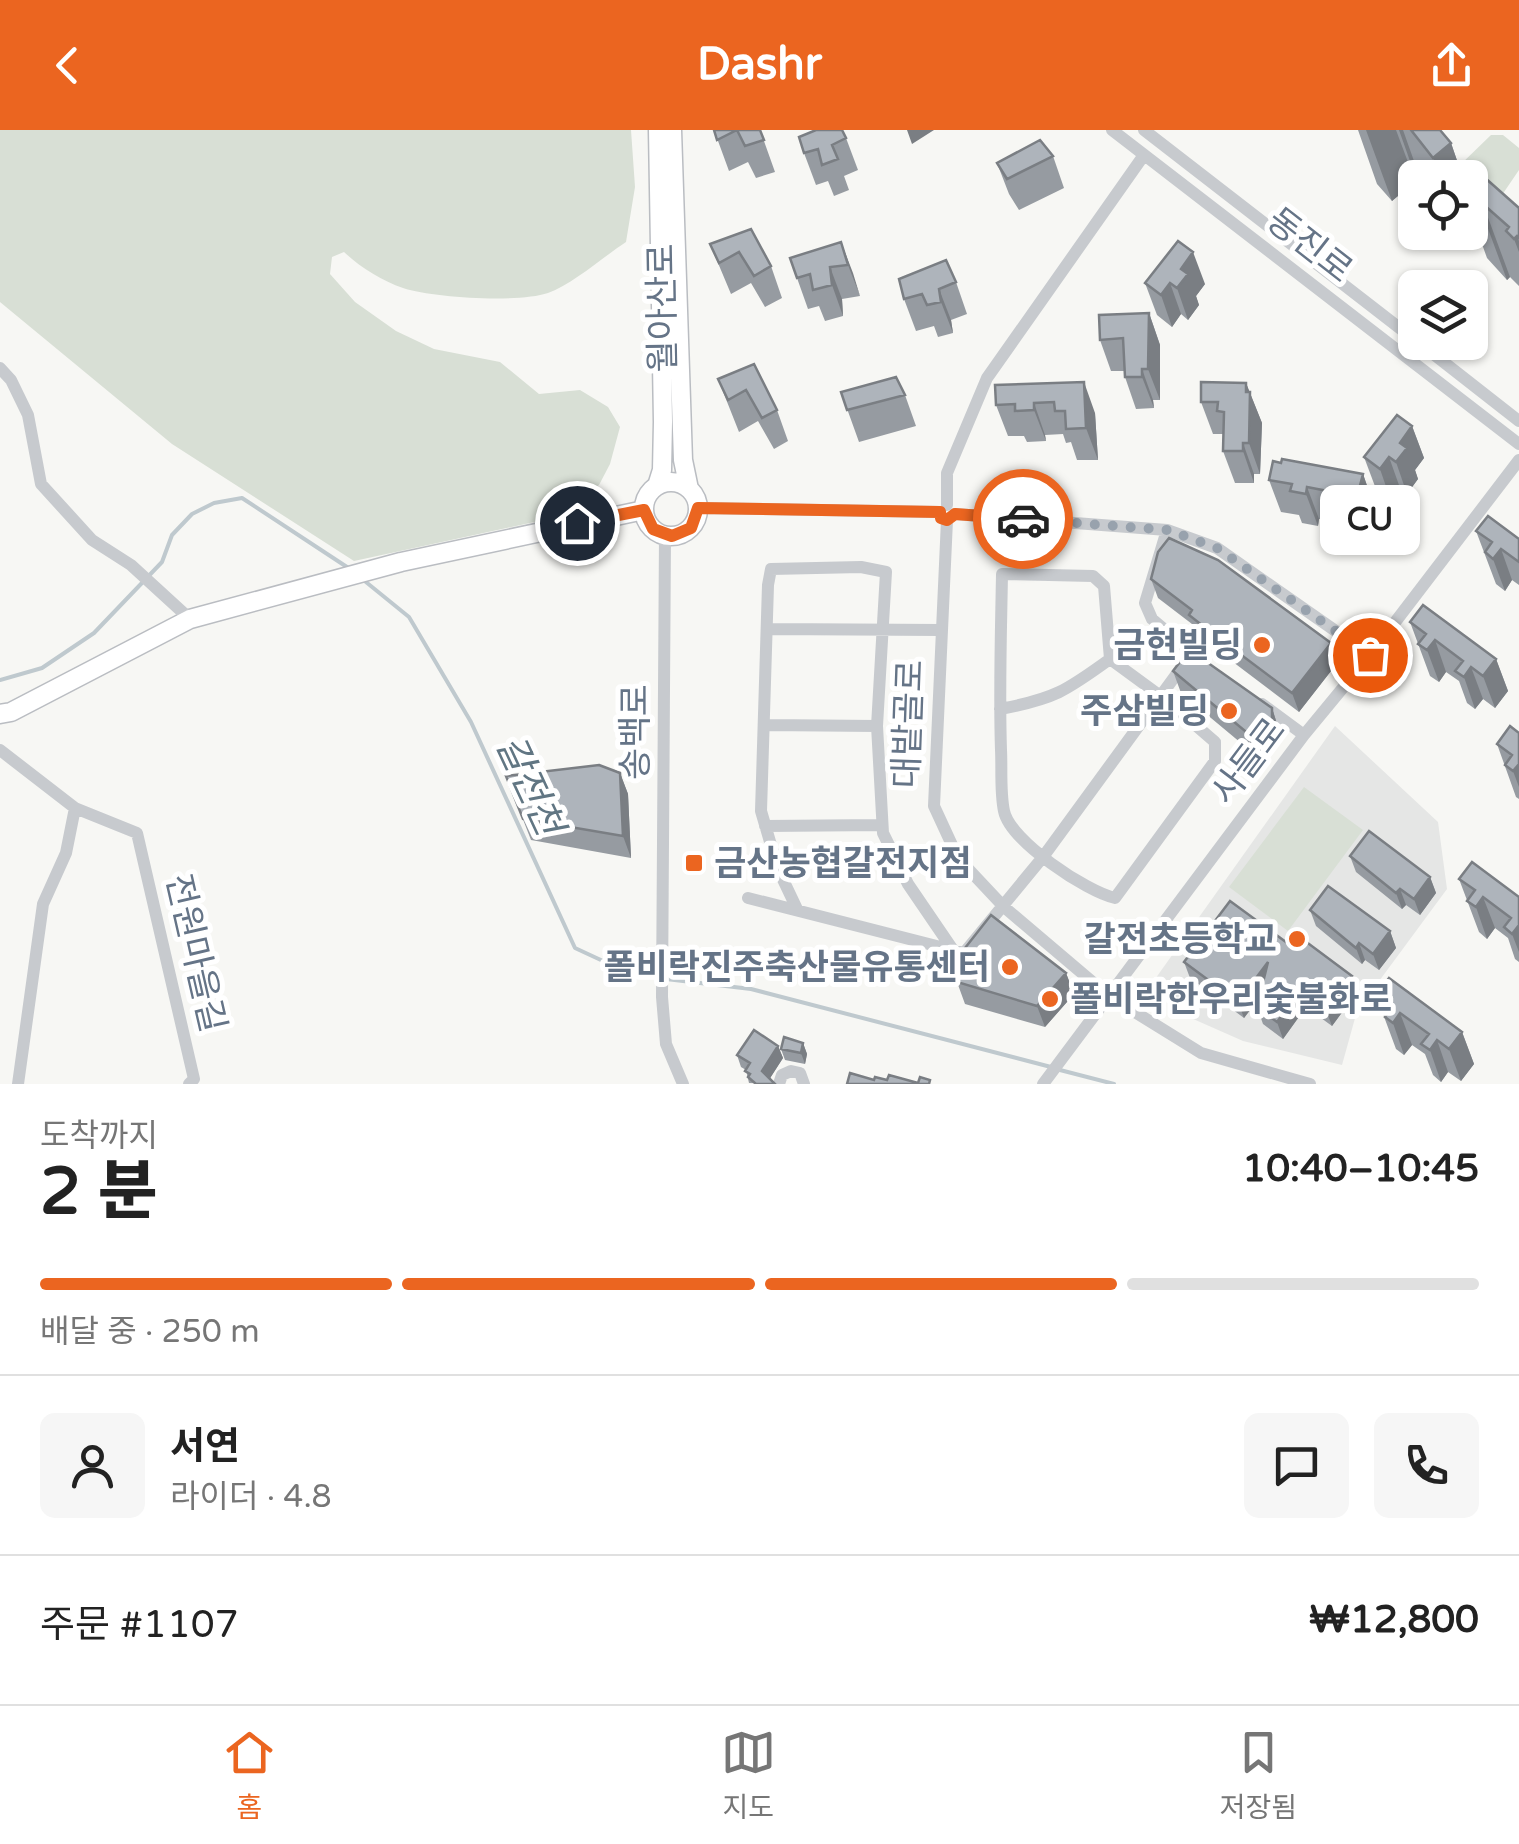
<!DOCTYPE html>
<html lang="ko">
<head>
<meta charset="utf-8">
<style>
  :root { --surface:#fff; --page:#f6f6f6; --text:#222; --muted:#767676; --line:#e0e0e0; --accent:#eb6520 }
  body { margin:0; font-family:"Varela Round","Noto Sans KR",sans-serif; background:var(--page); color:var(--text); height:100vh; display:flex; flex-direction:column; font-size:38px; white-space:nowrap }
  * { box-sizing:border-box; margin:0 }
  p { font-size:32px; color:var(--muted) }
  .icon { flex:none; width:55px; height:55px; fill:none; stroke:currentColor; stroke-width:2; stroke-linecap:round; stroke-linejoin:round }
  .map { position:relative; height:954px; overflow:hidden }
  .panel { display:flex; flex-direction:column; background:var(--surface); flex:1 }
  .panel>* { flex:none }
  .fabs { position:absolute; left:1398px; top:30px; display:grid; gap:20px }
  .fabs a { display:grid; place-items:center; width:90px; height:90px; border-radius:15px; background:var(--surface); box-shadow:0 2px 8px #0004; font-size:50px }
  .pin { position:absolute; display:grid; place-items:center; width:85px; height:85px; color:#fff; margin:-42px; border:5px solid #fff; border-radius:50%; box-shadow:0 2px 10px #0007 }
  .courier { position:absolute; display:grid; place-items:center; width:100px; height:100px; margin:-50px; border:8px solid #eb6520; border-radius:50%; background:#fff; color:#222; box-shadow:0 2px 12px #0007 }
  .bubble { position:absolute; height:70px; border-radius:15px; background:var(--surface); box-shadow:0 2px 8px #0004; font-size:32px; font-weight:800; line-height:70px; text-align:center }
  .head em { font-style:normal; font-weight:800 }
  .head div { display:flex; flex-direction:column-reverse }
  .head { display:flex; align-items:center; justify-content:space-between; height:170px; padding:0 40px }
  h1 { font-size:65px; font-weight:800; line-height:75px }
  .bar { display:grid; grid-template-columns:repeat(4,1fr); gap:15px 10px; align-content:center; height:120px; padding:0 40px }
  .bar i { height:12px; border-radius:8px; background:var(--line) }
  .bar .active { background:var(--accent) }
  .bar p { grid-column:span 4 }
  .line { display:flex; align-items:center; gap:25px; padding:0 40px; border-top:2px solid var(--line) }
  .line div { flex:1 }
  .round { display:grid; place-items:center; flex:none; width:105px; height:105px; border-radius:15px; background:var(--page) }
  header { display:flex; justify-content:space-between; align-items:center; height:130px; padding:0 40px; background:var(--accent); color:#fff; font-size:45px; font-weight:800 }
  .tabs { display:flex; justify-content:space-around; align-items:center; height:140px; border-top:2px solid var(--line); background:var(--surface); font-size:28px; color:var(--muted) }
  .tabs a { display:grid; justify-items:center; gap:5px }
  .tabs .active { color:var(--accent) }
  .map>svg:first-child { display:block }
</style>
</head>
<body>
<header><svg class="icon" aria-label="back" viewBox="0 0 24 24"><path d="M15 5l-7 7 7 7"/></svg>Dashr<svg class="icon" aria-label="share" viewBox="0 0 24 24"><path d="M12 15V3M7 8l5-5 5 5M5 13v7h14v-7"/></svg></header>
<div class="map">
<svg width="1519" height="954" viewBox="0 0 1519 954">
  <rect width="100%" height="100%" fill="#f7f7f4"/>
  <path fill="#e5e6e5" d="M 1335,596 L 1438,692 L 1447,759 L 1357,881 L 1342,935 L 1243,911 L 1191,888 L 1148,859 Z"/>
  <path fill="#d8dfd5" d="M 0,0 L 631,0 L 635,57 L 626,112 C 603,127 573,154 548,163 C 518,173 434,168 403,158 C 382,151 360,137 344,122 L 332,127 L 330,144 L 355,172 L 396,201 L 434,219 L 500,232 L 539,264 L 580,260 L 608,277 L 620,297 L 610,334 L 599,355 L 548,389 L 354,431 L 172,314 L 0,172 Z
    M 1491,5 L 1503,5 L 1519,18 L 1519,40 L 1502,65 L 1477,54 L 1459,36 Z
    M 1304,657 L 1363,700 L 1288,801 L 1229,757 Z"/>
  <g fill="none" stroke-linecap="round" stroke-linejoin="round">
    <path stroke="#bfc9ce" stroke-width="4" d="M 361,448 L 409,487 L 471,592 L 575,818 L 631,844 L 657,847
      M 0,550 L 42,538 L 94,503 L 162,432 L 172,405 L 192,384 L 214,373 L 242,368 L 350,439
      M 666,849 L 751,859 L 1051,937
      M 1060,940 L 1114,954"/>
    <defs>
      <path id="major" d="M 672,0 L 683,330 L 689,359
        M644 379a27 27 0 1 1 54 0a27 27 0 1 1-54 0Z
        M 657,356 L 662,340 L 663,292 L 658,0
        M 0,584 L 11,582 L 190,489 L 401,432 L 644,380"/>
    </defs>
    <use href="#major" stroke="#babdc2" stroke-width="21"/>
    <path stroke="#c7cace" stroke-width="12" d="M 1112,0 L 1519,314
      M 1144,0 L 1415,210
      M 1418,212 L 1519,291
      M 0,238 L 11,250 L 28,285 L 41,354 L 92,410 L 131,435 L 190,489
      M 947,375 L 947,343 L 987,248 L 1144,25
      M 698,378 L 940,382
      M 955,384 L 1167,400 L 1217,418 L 1370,525
      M 947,390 L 934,676 L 958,728 L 1004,777 L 1109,866 L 1201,923 L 1310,954
      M 1167,400 L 1145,473 L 1152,489 L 1197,527
      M 665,405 L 662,867 L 666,914 L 683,954
      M 1002,444 L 1093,446 L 1104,456 L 1110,529 L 1170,573 L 1215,612 L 1215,631 L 1115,768 C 1087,762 1010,711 1004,681 C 1000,662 1002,640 1001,620 C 999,562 1001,503 1002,444 Z
      M 767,499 L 941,500
      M 1262,574 L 1304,605
      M 1000,579 C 1054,569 1066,561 1110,529
      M 765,595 L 877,596
      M 0,620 L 75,678 L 137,703 L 194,949 L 189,954
      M 765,696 L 882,695
      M 748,768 L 964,823 L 1043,727 L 1192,523
      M 797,779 L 778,739 L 761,681 L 768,455 L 771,439 L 861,437 L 886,442 L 877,596 L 883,703 L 908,754 L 953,820
      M 18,954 L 43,774 L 66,723 L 75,678
      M 779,954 L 782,945 L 791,941 L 800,943 L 804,954
      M 1043,954 L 1304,605 L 1370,525 L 1519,330"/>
    <use href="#major" stroke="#fff" stroke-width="18"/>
  </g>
  <path fill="#969ba1" d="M 714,0 L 760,0 L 775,42 L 756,48 L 748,32 L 729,41 Z
    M 1358,0 L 1440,0 L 1451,13 L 1463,48 L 1415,48 L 1415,52 L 1392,71 L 1377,54 Z
    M 846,8 L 858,40 L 844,46 L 849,60 L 834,66 L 828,51 L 816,55 L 804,23 Z
    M 1053,26 L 1064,58 L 1019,80 L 1009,64 L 997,33 Z
    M 1470,48 L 1519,78 L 1519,156 L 1510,147 L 1507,150 L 1487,128 L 1473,89 L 1470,92 Z
    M 751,99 L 771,136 L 782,168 L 765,177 L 751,153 L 731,164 L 710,114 Z
    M 841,112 L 860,166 L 842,169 L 843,186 L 825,191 L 819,176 L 808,179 L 797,148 Z
    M 956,152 L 967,184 L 951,190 L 953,203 L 938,207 L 934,196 L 916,201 L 904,169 Z
    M 1145,153 L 1205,154 L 1196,166 L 1199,175 L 1188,190 L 1181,184 L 1172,197 L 1157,185 Z
    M 1149,183 L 1160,215 L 1160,270 L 1153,270 L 1154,278 L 1136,279 L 1125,247 L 1124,241 L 1111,241 L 1100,210 Z
    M 754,234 L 777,280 L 788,311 L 774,319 L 758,291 L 739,302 L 718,249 Z
    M 1246,253 L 1262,293 L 1260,344 L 1254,344 L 1254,353 L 1235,353 L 1223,321 L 1224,304 L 1213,304 L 1201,272 Z
    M 995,255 L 1095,283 L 1098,330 L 1077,330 L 1071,312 L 1066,313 L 1063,304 L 1045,305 L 1046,311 L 1027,312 L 1024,306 L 1008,306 L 996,275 Z
    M 841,262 L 905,265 L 916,296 L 859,312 Z
    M 1412,296 L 1424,328 L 1415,340 L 1418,349 L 1407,364 L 1400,358 L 1391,371 L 1376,359 L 1364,327 Z
    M 1363,344 L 1374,376 L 1363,418 L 1357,417 L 1356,422 L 1340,419 L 1330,391 L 1319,389 L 1318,396 L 1302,393 L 1299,385 L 1281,382 L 1269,350 Z
    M 1476,401 L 1519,409 L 1519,455 L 1512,450 L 1505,461 L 1496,454 Z
    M 1151,449 L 1338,532 L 1299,582 L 1196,504 L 1192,494 L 1158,468 Z
    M 1410,492 L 1496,529 L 1508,561 L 1495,578 L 1483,569 L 1475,579 L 1467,573 L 1459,551 L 1446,542 L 1439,552 L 1430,546 Z
    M 1173,541 L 1272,578 L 1279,600 L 1280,612 L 1265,633 L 1181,563 Z
    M 1519,603 L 1519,669 L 1516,667 L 1497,614 Z
    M 620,643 L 628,664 L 631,728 L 531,710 L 506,646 Z
    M 1350,726 L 1430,747 L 1436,763 L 1420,785 L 1406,775 L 1402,779 L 1356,742 Z
    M 1459,749 L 1519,767 L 1519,832 L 1515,829 L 1508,808 L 1495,798 L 1487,809 L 1479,802 Z
    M 1310,780 L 1390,801 L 1396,818 L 1379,840 L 1365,830 L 1362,834 L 1316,796 Z
    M 1290,815 L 1357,862 L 1332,896 L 1306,877 L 1283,909 L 1263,894 L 1257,877 L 1259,869 L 1244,888 L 1190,848 L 1184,832 Z
    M 1066,843 L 1074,864 L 1045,897 L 965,874 L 957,852 Z
    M 1376,865 L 1462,902 L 1474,934 L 1461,951 L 1448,942 L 1441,952 L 1433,945 L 1425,924 L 1412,915 L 1404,925 L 1396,919 Z
    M 803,913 L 807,924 L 805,934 L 785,930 L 781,919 Z
    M 778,916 L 783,928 L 770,948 L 775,954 L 749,953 L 746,940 L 741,937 L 737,925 Z"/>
  <path fill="#7a7e83" d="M 907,0 L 934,0 L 912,14 Z
    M 1366,0 L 1396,0 L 1415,51 L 1392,71 Z
    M 1399,0 L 1403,0 L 1420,48 L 1416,48 Z
    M 1451,13 L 1463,48 L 1441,48 L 1433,28 Z
    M 1483,74 L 1510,147 L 1507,150 L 1480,77 Z
    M 1517,106 L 1519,111 L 1519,122 L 1514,109 Z
    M 841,112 L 853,143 L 860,166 L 848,135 Z
    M 1193,122 L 1205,154 L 1196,166 L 1199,175 L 1188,190 L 1177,158 L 1181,139 Z
    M 830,137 L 842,169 L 843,186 L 832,155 Z
    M 1170,153 L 1181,184 L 1172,197 L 1161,165 Z
    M 939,159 L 951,190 L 953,203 L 941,172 Z
    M 1149,183 L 1160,215 L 1160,270 L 1148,239 Z
    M 1142,239 L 1153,270 L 1154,278 L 1142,247 Z
    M 1084,252 L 1095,283 L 1098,330 L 1086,298 Z
    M 1246,253 L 1262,293 L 1260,344 L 1249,313 Z
    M 1034,273 L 1045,305 L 1046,311 L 1034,280 Z
    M 1412,296 L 1424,328 L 1415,340 L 1418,349 L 1407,364 L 1396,332 L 1400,313 Z
    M 1243,313 L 1254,344 L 1254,353 L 1243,321 Z
    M 1389,327 L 1400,358 L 1391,371 L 1380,339 Z
    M 1363,344 L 1374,376 L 1363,418 L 1352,386 Z
    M 1307,357 L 1319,389 L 1318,396 L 1306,364 Z
    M 1346,385 L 1357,417 L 1356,422 L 1345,390 Z
    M 1501,419 L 1512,450 L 1505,461 L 1493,429 Z
    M 1435,510 L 1446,542 L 1439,552 L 1427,520 Z
    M 1331,513 L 1338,532 L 1299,582 L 1292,563 Z
    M 1496,529 L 1508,561 L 1495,578 L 1483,546 Z
    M 1471,537 L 1483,569 L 1475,579 L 1464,547 Z
    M 1272,578 L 1279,600 L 1280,612 L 1265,633 L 1257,611 Z
    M 1519,634 L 1519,657 L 1513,641 Z
    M 620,643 L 628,664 L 631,728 L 623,706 Z
    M 1430,747 L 1436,763 L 1420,785 L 1414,769 Z
    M 1400,759 L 1406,775 L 1402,779 L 1396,763 Z
    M 1483,767 L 1495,798 L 1487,809 L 1476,777 Z
    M 1519,795 L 1519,822 L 1512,804 Z
    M 1390,801 L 1396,818 L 1379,840 L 1373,824 Z
    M 1359,813 L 1365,830 L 1362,834 L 1356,818 Z
    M 1268,832 L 1273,849 L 1244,888 L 1238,872 Z
    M 1066,843 L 1074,864 L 1045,897 L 1037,876 Z
    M 1352,846 L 1357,862 L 1332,896 L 1326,880 Z
    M 1300,861 L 1306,877 L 1283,909 L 1277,892 Z
    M 1400,883 L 1412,915 L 1404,925 L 1393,893 Z
    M 1462,902 L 1474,934 L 1461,951 L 1449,919 Z
    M 1437,910 L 1448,942 L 1441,952 L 1430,920 Z
    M 803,913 L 807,924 L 805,934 L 801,923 Z
    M 778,916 L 783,928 L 767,953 L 762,941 Z"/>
  <path fill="#aeb4bb" stroke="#7a7e83" stroke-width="2.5" d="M 714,0 L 760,0 L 764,10 L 745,16 L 737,0 L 717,10 Z
    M 816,0 L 842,0 L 846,8 L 832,15 L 838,29 L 822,35 L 818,19 L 804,23 L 799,7 Z
    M 1411,0 L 1440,0 L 1451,13 L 1433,28 Z
    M 1040,10 L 1053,26 L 1007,49 L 997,33 Z
    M 1475,39 L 1519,78 L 1519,108 L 1517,106 L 1514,109 L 1506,101 L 1509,97 L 1483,74 L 1480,77 L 1470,65 L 1470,48 L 1467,48 Z
    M 751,99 L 771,136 L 754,146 L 739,122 L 719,133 L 710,114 Z
    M 1178,111 L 1193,122 L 1181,139 L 1188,144 L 1177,158 L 1170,153 L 1161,165 L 1145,153 Z
    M 841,112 L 848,135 L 830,137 L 832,155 L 813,160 L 810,144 L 797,148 L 790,128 Z
    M 946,130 L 956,152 L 939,159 L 941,172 L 927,175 L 922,164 L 904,169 L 899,149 Z
    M 1149,183 L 1148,239 L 1142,239 L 1142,247 L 1125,247 L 1123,208 L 1100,210 L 1099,185 Z
    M 754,234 L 777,280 L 762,288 L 746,260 L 728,270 L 718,249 Z
    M 896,247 L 905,265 L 847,280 L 841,262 Z
    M 1084,252 L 1086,298 L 1066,299 L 1065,281 L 1055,281 L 1054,272 L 1034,273 L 1034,280 L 1015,281 L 1015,274 L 996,275 L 995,255 Z
    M 1201,252 L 1246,253 L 1246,262 L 1250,262 L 1249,313 L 1243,313 L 1243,321 L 1223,321 L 1224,282 L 1217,281 L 1218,272 L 1201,272 Z
    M 1397,285 L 1412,296 L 1400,313 L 1407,318 L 1396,332 L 1389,327 L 1380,339 L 1364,327 Z
    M 1282,329 L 1363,344 L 1352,386 L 1346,385 L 1345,390 L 1328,387 L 1333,362 L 1307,357 L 1306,364 L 1290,361 L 1292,354 L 1269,350 L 1273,331 L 1281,333 Z
    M 1488,386 L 1519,409 L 1519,432 L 1501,419 L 1493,429 L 1485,422 L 1492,412 L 1476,401 Z
    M 1169,408 L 1218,430 L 1331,513 L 1292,563 L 1212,503 L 1189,485 L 1192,480 L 1151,449 L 1158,422 Z
    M 1423,475 L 1496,529 L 1483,546 L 1471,537 L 1464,547 L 1455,541 L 1463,531 L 1435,510 L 1427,520 L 1418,514 L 1426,504 L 1410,492 Z
    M 1194,523 L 1272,578 L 1272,591 L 1257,611 L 1173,541 L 1186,524 Z
    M 1510,596 L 1519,603 L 1519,634 L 1513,641 L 1505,635 L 1512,625 L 1497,614 Z
    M 599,635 L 620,643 L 623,706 L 523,689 L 506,646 Z
    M 1369,701 L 1430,747 L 1414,769 L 1400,759 L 1396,763 L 1350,726 Z
    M 1472,732 L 1519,767 L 1519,795 L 1512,804 L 1504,797 L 1511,788 L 1483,767 L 1476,777 L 1467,771 L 1475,760 L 1459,749 Z
    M 1328,756 L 1390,801 L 1373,824 L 1359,813 L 1356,818 L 1310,780 Z
    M 1230,771 L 1290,815 L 1297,805 L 1352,846 L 1326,880 L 1300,861 L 1277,892 L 1257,877 L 1268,832 L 1238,872 L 1184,832 Z
    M 991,785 L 1066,843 L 1037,876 L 957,852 L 965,818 Z
    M 1389,848 L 1462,902 L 1449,919 L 1437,910 L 1430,920 L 1421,914 L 1429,904 L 1400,883 L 1393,893 L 1385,887 L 1392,877 L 1376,865 Z
    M 754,900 L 778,916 L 762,941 L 775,954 L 756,954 L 748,947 L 750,944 L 745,941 L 750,933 L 737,925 Z
    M 784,907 L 803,913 L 801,923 L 781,919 Z
    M 850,943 L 874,950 L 875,947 L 887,950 L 889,945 L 918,953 L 920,947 L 930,950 L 929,954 L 847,954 Z"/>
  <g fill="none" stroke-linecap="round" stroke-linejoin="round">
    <path stroke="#98a2ad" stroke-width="10" stroke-dasharray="0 18" d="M 1023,389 L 1168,400 L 1217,418 L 1370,525"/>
    <path stroke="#eb6520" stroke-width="12" d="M 577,393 L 644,380 L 653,399 L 672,406 L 691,398 L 698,378 L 940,382 L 941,388 L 947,390 L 955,384 L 1023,389"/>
  </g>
  <g fill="#eb6520" stroke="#fff" stroke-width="4">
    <circle cx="1262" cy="515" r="10"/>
    <circle cx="1229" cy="581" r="10"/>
    <rect x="684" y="723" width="20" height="20" rx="5"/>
    <circle cx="1297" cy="809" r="10"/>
    <circle cx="1010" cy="837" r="10"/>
    <circle cx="1050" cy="869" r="10"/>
  </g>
  <g text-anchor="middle" stroke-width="10" stroke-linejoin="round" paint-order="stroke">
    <g font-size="35" fill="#657487" stroke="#fff">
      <text transform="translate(1310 115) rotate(38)" y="12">동진로</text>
      <text transform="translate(662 178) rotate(-91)" y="12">월아산로</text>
      <text transform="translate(908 594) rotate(-88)" y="12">대밭골로</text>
      <text transform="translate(635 602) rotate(-90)" y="12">송백로</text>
      <text transform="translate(1248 631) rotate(-53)" y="12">사들로</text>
      <text transform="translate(196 823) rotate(77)" y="12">전원마을길</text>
    </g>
    <g font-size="35" font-weight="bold" fill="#657487" stroke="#fff" text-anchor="end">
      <text x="1242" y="527">금현빌딩</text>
      <text x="1209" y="593">주삼빌딩</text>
      <text x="714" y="745" text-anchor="start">금산농협갈전지점</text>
      <text x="1277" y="821">갈전초등학교</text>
      <text x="990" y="849">폴비락진주축산물유통센터</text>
      <text x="1070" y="881" text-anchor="start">폴비락한우리숯불화로</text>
    </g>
    <g font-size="38" font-style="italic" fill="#617683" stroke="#fff">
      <text transform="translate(530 655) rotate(65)" y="13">갈전천</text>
    </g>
  </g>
</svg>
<div class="fabs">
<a><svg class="icon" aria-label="locate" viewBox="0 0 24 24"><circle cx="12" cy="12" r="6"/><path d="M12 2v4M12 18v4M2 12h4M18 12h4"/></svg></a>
<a><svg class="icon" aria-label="layers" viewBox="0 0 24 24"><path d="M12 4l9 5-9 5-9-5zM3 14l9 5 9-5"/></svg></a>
</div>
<div class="pin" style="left:1370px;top:525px;background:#ea580c"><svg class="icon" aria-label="bag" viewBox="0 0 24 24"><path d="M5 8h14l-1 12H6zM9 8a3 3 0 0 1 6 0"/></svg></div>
<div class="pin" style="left:577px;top:393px;background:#1f2937"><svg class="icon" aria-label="home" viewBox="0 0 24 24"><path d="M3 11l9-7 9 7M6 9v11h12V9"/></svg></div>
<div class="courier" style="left:1023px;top:389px"><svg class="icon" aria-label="car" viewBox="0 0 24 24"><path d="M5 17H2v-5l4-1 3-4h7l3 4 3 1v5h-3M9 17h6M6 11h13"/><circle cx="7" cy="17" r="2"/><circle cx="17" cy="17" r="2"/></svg></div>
<div class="bubble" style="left:1320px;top:355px;width:100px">CU</div>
</div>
<section class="panel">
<div class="head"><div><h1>2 분</h1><p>도착까지</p></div><em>10:40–10:45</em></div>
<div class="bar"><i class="active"></i><i class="active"></i><i class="active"></i><i></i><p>배달 중 · 250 m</p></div>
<div class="line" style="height:180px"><a class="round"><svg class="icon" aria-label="person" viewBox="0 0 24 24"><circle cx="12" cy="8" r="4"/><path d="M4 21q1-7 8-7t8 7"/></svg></a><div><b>서연</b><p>라이더 · 4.8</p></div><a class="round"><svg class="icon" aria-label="chat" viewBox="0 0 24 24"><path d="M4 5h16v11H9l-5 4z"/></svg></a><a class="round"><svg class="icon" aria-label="phone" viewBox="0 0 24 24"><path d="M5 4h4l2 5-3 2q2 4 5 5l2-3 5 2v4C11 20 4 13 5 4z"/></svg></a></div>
<div class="line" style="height:130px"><div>주문 #1107</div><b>₩12,800</b></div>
</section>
<nav class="tabs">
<a class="active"><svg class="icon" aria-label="home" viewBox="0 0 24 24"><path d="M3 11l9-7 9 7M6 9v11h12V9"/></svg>홈</a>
<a><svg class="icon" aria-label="map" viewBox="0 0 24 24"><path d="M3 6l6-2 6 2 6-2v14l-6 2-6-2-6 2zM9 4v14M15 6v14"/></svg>지도</a>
<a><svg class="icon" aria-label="saved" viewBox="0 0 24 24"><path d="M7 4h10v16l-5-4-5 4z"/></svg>저장됨</a>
</nav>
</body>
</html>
